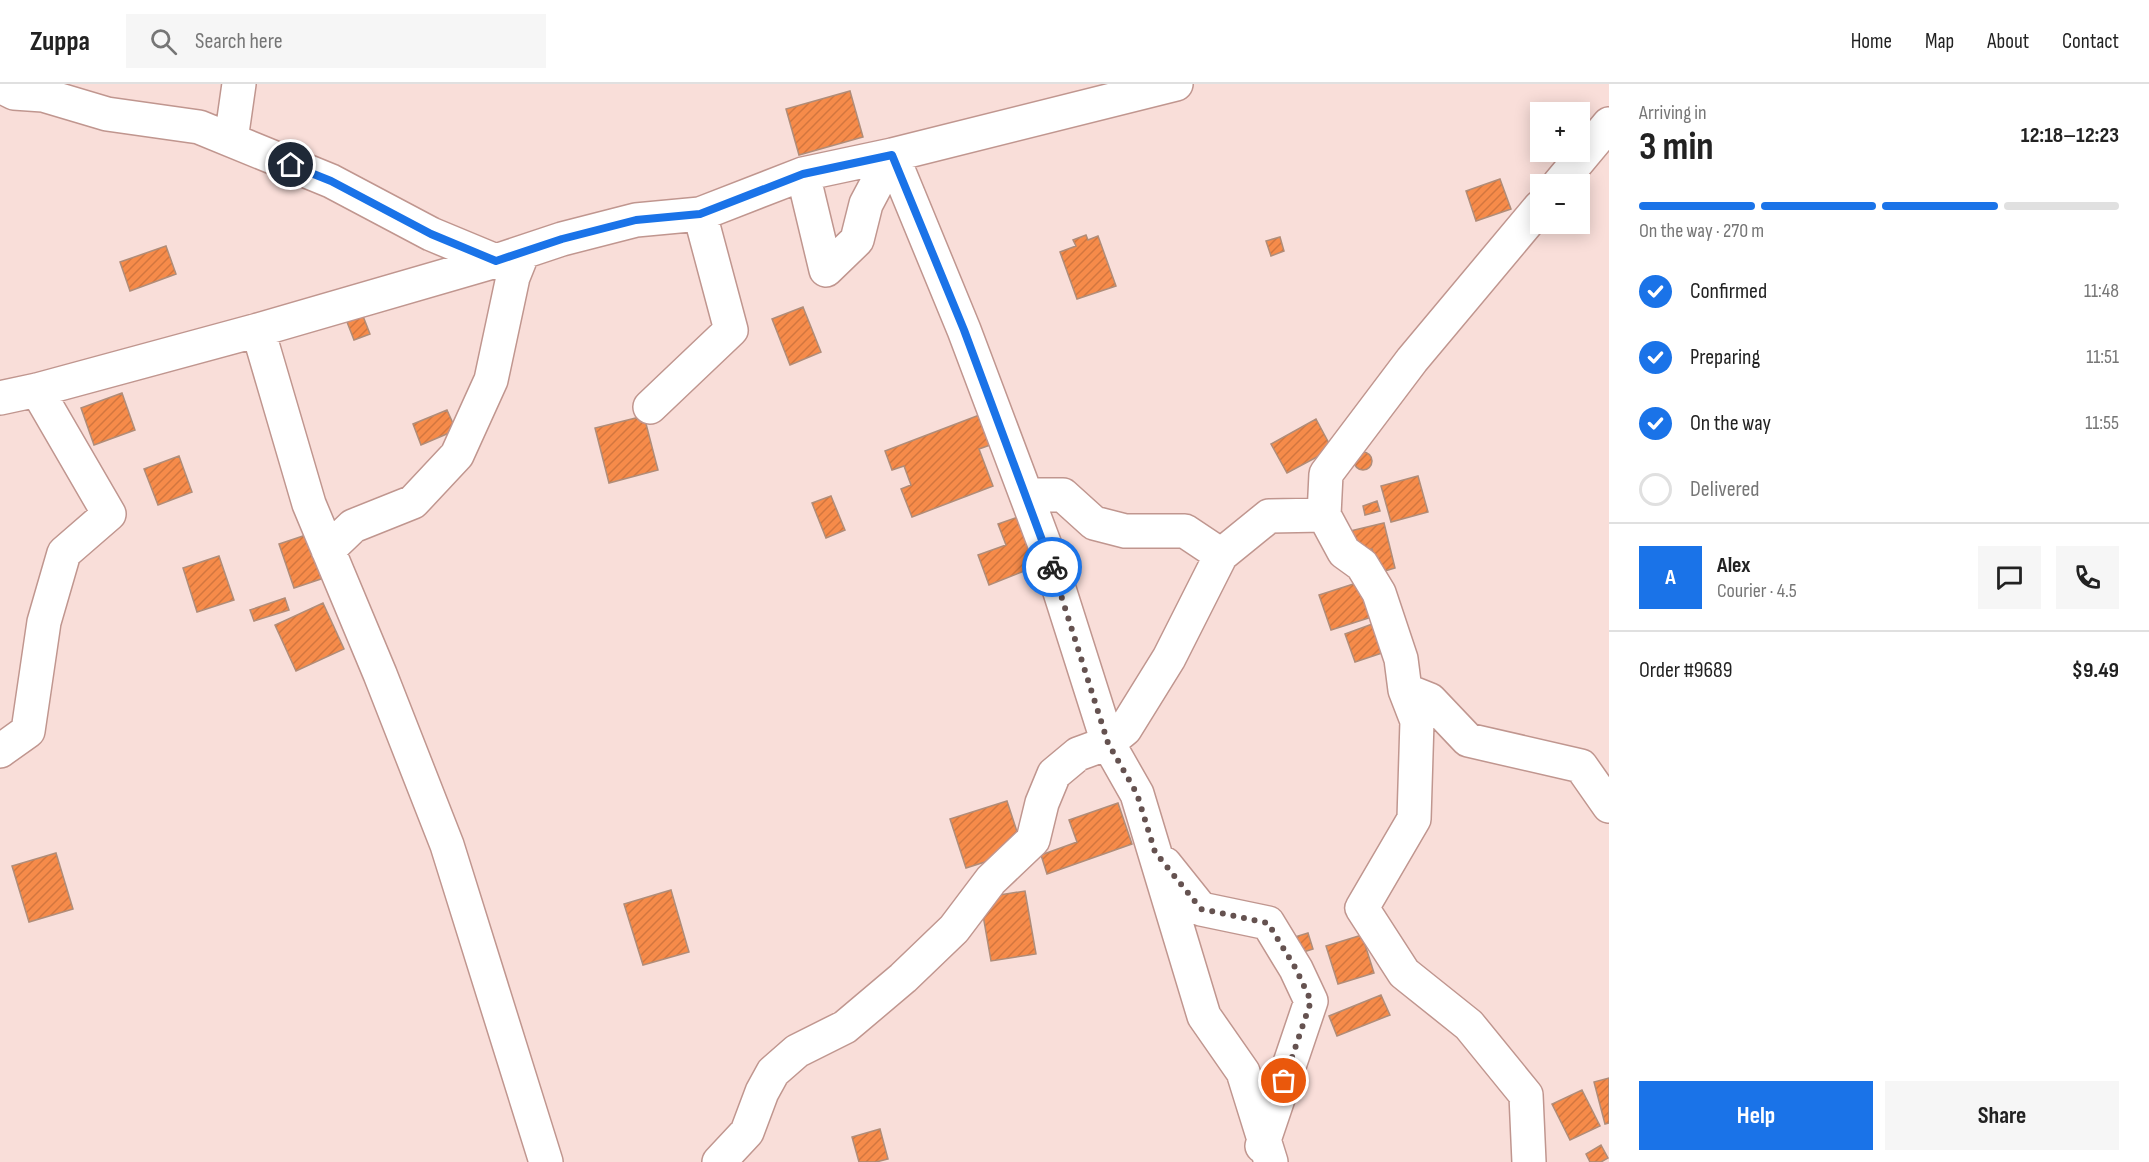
<!DOCTYPE html>
<html lang="en">
<head>
<meta charset="utf-8">
<style>
  :root { --surface:#fff; --page:#f6f6f6; --text:#222; --muted:#767676; --line:#e0e0e0; --accent:#1a73e8 }
  body { margin:0; font-family:"Sofia Sans Condensed",sans-serif; background:var(--page); color:var(--text); height:100vh; display:flex; flex-direction:column; font-size:22px; white-space:nowrap }
  * { box-sizing:border-box; margin:0 }
  p { font-size:20px; color:var(--muted) }
  .icon { flex:none; width:33px; height:33px; fill:none; stroke:currentColor; stroke-width:2; stroke-linecap:round; stroke-linejoin:round }
  .map { position:relative; flex:1; overflow:hidden }
  .drawer { display:flex; flex-direction:column; background:var(--surface); width:540px }
  .drawer>* { flex:none }
  .fabs { position:absolute; left:1530px; top:18px; display:grid; gap:12px }
  .fabs a { display:grid; place-items:center; width:60px; height:60px; border-radius:0px; background:var(--surface); box-shadow:0 3px 15px #0003; font-size:30px }
  .pin { position:absolute; display:grid; place-items:center; width:51px; height:51px; color:#fff; margin:-26px; border:3px solid #fff; border-radius:50%; box-shadow:0 2px 6px #0007 }
  .courier { position:absolute; display:grid; place-items:center; width:60px; height:60px; margin:-30px; border:4px solid #1a73e8; border-radius:50%; background:#fff; color:#222; box-shadow:0 2px 8px #0007 }
  .head em { font-style:normal; font-weight:700 }
  .head div { display:flex; flex-direction:column-reverse }
  .head { display:flex; align-items:center; justify-content:space-between; height:102px; padding:0 30px }
  h1 { font-size:39px; font-weight:700; line-height:45px }
  .bar { display:grid; grid-template-columns:repeat(4,1fr); gap:9px 6px; align-content:center; height:72px; padding:0 30px }
  .bar i { height:8px; border-radius:4px; background:var(--line) }
  .bar .on { background:var(--accent) }
  .bar p { grid-column:span 4 }
  .line { display:flex; align-items:center; gap:15px; padding:0 30px; border-top:2px solid var(--line) }
  .line div { flex:1 }
  .round { display:grid; place-items:center; flex:none; width:63px; height:63px; border-radius:0px; background:var(--page) }
  ol { padding:0 30px; list-style:none }
  li { display:flex; align-items:center; gap:18px; height:66px }
  li p { margin-inline-start:auto }
  li .icon { padding:6px; border-radius:50%; background:var(--accent); color:#fff; stroke-width:4 }
  li:last-child { color:var(--muted) }
  li i { width:33px; height:33px; border:3px solid var(--line); border-radius:50% }
  .action { display:flex; gap:12px; margin-top:auto; padding:12px 30px }
  .action a { flex:1; height:69px; border-radius:0px; background:var(--accent); color:#fff; font-size:24px; font-weight:700; line-height:69px; text-align:center }
  .action a+a { background:var(--page); color:var(--text) }
  header { display:flex; align-items:center; gap:36px; box-sizing:border-box; height:84px; padding:0 30px; background:var(--surface); border-bottom:2px solid var(--line) }
  header strong { font-size:28px }
  nav { display:flex; gap:33px; margin-inline-start:auto; font-size:21px }
  .search { width:420px; height:54px; background:var(--page); display:flex; align-items:center; gap:15px; box-sizing:border-box; padding:0 21px; border-radius:0px; color:var(--muted); font-size:22px }
  main { display:flex; flex:1; min-height:0 }
  .map>svg:first-child { display:block }
</style>
</head>
<body>
<header>
<strong>Zuppa</strong>
<div class="search"><svg class="icon" aria-label="search" viewBox="0 0 24 24"><circle cx="10" cy="10" r="6"/><path d="M15 15l6 6"/></svg>Search here</div>
<nav><a>Home</a><a>Map</a><a>About</a><a>Contact</a></nav>
</header>
<main>
<div class="map">
<svg width="1609" height="1078" viewBox="0 0 1609 1078">
  <defs>
    <pattern id="building-hatch" width="6" height="6" patternUnits="userSpaceOnUse" patternTransform="scale(1.5)"><rect width="6" height="6" fill="#f68b4a"/><path d="M-1 1l2-2M0 6l6-6M5 7l2-2" fill="none" stroke="#d2763f"/></pattern>
  </defs>
  <rect width="100%" height="100%" fill="#f9ded9"/>
  <path fill="url(#building-hatch)" stroke="#b08c78" stroke-width="1.5" d="M 850,7 L 863,53 L 799,71 L 786,25 Z
    M 1500,95 L 1511,125 L 1476,137 L 1466,107 Z
    M 1086,151 L 1088,156 L 1098,152 L 1116,202 L 1077,215 L 1060,168 L 1076,162 L 1073,156 Z
    M 1280,153 L 1284,167 L 1271,172 L 1266,157 Z
    M 166,162 L 176,190 L 130,207 L 120,178 Z
    M 803,223 L 821,268 L 790,281 L 772,235 Z
    M 363,232 L 370,250 L 354,256 L 347,238 Z
    M 122,309 L 135,346 L 94,361 L 81,324 Z
    M 447,326 L 456,346 L 421,361 L 413,340 Z
    M 982,330 L 993,360 L 979,365 L 993,402 L 912,433 L 901,405 L 911,401 L 904,382 L 892,386 L 885,367 Z
    M 644,332 L 658,386 L 609,399 L 595,344 Z
    M 1316,335 L 1332,365 L 1287,389 L 1271,360 Z
    M1354 377a9 9 0 1 1 18 0a9 9 0 1 1-18 0Z
    M 179,372 L 192,408 L 158,421 L 144,385 Z
    M 1418,392 L 1428,428 L 1391,438 L 1381,402 Z
    M 831,412 L 845,446 L 826,454 L 812,419 Z
    M 1377,417 L 1380,427 L 1365,431 L 1363,422 Z
    M 1018,433 L 1037,482 L 989,501 L 978,471 L 1006,461 L 998,440 Z
    M 1384,439 L 1395,484 L 1378,489 L 1372,465 L 1355,469 L 1350,447 Z
    M 309,450 L 324,494 L 294,504 L 279,460 Z
    M 219,472 L 234,516 L 197,528 L 183,484 Z
    M 1366,496 L 1378,531 L 1331,546 L 1319,511 Z
    M 285,514 L 289,526 L 254,537 L 250,526 Z
    M 323,519 L 344,565 L 296,587 L 275,541 Z
    M 1375,539 L 1385,568 L 1355,578 L 1345,550 Z
    M 1007,717 L 1023,766 L 966,784 L 950,735 Z
    M 1118,719 L 1132,760 L 1047,790 L 1041,771 L 1077,758 L 1069,736 Z
    M 56,769 L 73,825 L 29,838 L 12,782 Z
    M 671,806 L 689,868 L 643,881 L 624,820 Z
    M 1025,807 L 1036,870 L 991,877 L 980,814 Z
    M 1308,849 L 1313,865 L 1300,869 L 1295,853 Z
    M 1362,851 L 1374,889 L 1338,900 L 1326,862 Z
    M 1381,911 L 1390,931 L 1337,952 L 1329,932 Z
    M 1609,994 L 1609,1039 L 1605,1040 L 1594,998 Z
    M 1582,1006 L 1600,1042 L 1570,1056 L 1552,1020 Z
    M 880,1045 L 888,1075 L 876,1078 L 859,1078 L 852,1053 Z
    M 1601,1061 L 1608,1074 L 1601,1078 L 1590,1078 L 1586,1070 Z"/>
  <g fill="none" stroke-linecap="round" stroke-linejoin="round">
    <defs>
      <path id="minor" d="M 0,2 L 14,9 L 43,11 L 107,30 L 199,43 L 331,97 L 431,150 L 496,177 L 562,155 L 636,136 L 700,130 L 803,90 L 892,71 L 1176,0
        M 231,56 L 239,0
        M 803,90 L 826,186 L 857,156 L 866,120 L 892,71 L 964,246 L 1046,464 L 1108,659 L 1137,710 L 1204,932 L 1243,988 L 1271,1078
        M 1559,100 L 1609,40
        M 258,246 L 309,420 L 380,590 L 447,761 L 546,1078
        M 0,314 L 37,306 L 258,246 L 496,177
        M 650,323 L 731,246 L 700,130
        M 1026,411 L 1063,411 L 1094,439 L 1125,447 L 1185,447 L 1221,471
        M 1324,431 L 1344,468 L 1362,481 L 1379,509 L 1401,575 L 1405,606 L 1430,616 L 1468,656 L 1581,682 L 1609,722
        M 328,466 L 353,442 L 413,418 L 457,371 L 491,296 L 513,193 L 523,168
        M 1405,606 L 1417,637 L 1414,735 L 1362,824 L 1404,889 L 1469,941 L 1526,1011 L 1529,1078
        M 0,667 L 28,647 L 44,538 L 64,469 L 109,430 L 37,306
        M 1165,780 L 1201,825 L 1268,839 L 1296,885 L 1311,917 L 1262,1062
        M 719,1078 L 747,1048 L 762,1008 L 773,988 L 797,967 L 845,943 L 903,894 L 954,845 L 991,796 L 1033,756 L 1042,719 L 1054,690 L 1078,670 L 1108,659 L 1125,645 L 1169,574 L 1221,471 L 1269,432 L 1324,431 L 1326,390 L 1412,276 L 1540,123"/>
    </defs>
    <use href="#minor" stroke="#c0968f" stroke-width="36"/>
    <use href="#minor" stroke="#fff" stroke-width="33"/>
  </g>
  <g fill="none" stroke-linecap="round" stroke-linejoin="round">
    <path stroke="#655250" stroke-width="6" stroke-dasharray="0 10.8" d="M 1052,483 L 1108,659 L 1137,710 L 1155,768 L 1201,825 L 1268,839 L 1296,885 L 1311,917 L 1284,997"/>
    <path stroke="#1a73e8" stroke-width="8" d="M 291,81 L 331,97 L 431,150 L 496,177 L 562,155 L 636,136 L 700,130 L 803,90 L 892,71 L 964,246 L 1052,483"/>
  </g>
</svg>
<div class="fabs">
<a>+</a>
<a>−</a>
</div>
<div class="pin" style="left:1284px;top:997px;background:#ea580c"><svg class="icon" aria-label="bag" viewBox="0 0 24 24"><path d="M5 8h14l-1 12H6zM9 8a3 3 0 0 1 6 0"/></svg></div>
<div class="pin" style="left:291px;top:81px;background:#1f2937"><svg class="icon" aria-label="home" viewBox="0 0 24 24"><path d="M3 11l9-7 9 7M6 9v11h12V9"/></svg></div>
<div class="courier" style="left:1052px;top:483px"><svg class="icon" aria-label="bike" viewBox="0 0 24 24"><circle cx="6" cy="16" r="4"/><circle cx="18" cy="16" r="4"/><path d="M6 16l4-8h5l3 8M10 8l3 8H6M13 5h3"/></svg></div>
</div>
<section class="drawer">
<div class="head"><div><h1>3 min</h1><p>Arriving in</p></div><em>12:18–12:23</em></div>
<div class="bar"><i class="on"></i><i class="on"></i><i class="on"></i><i></i><p>On the way · 270 m</p></div>
<ol>
<li><svg class="icon" aria-label="check" viewBox="0 0 24 24"><path d="M5 12l5 5 9-10"/></svg>Confirmed<p>11:48</p></li>
<li><svg class="icon" aria-label="check" viewBox="0 0 24 24"><path d="M5 12l5 5 9-10"/></svg>Preparing<p>11:51</p></li>
<li><svg class="icon" aria-label="check" viewBox="0 0 24 24"><path d="M5 12l5 5 9-10"/></svg>On the way<p>11:55</p></li>
<li><i></i>Delivered</li>
</ol>
<div class="line" style="height:108px"><b class="round" style="background:var(--accent);color:#fff">A</b><div><b>Alex</b><p>Courier · 4.5</p></div><a class="round"><svg class="icon" aria-label="chat" viewBox="0 0 24 24"><path d="M4 5h16v11H9l-5 4z"/></svg></a><a class="round"><svg class="icon" aria-label="phone" viewBox="0 0 24 24"><path d="M5 4h4l2 5-3 2q2 4 5 5l2-3 5 2v4C11 20 4 13 5 4z"/></svg></a></div>
<div class="line" style="height:78px"><div>Order #9689</div><b>$9.49</b></div>
<div class="action"><a>Help</a><a>Share</a></div>
</section>
</main>
</body>
</html>
